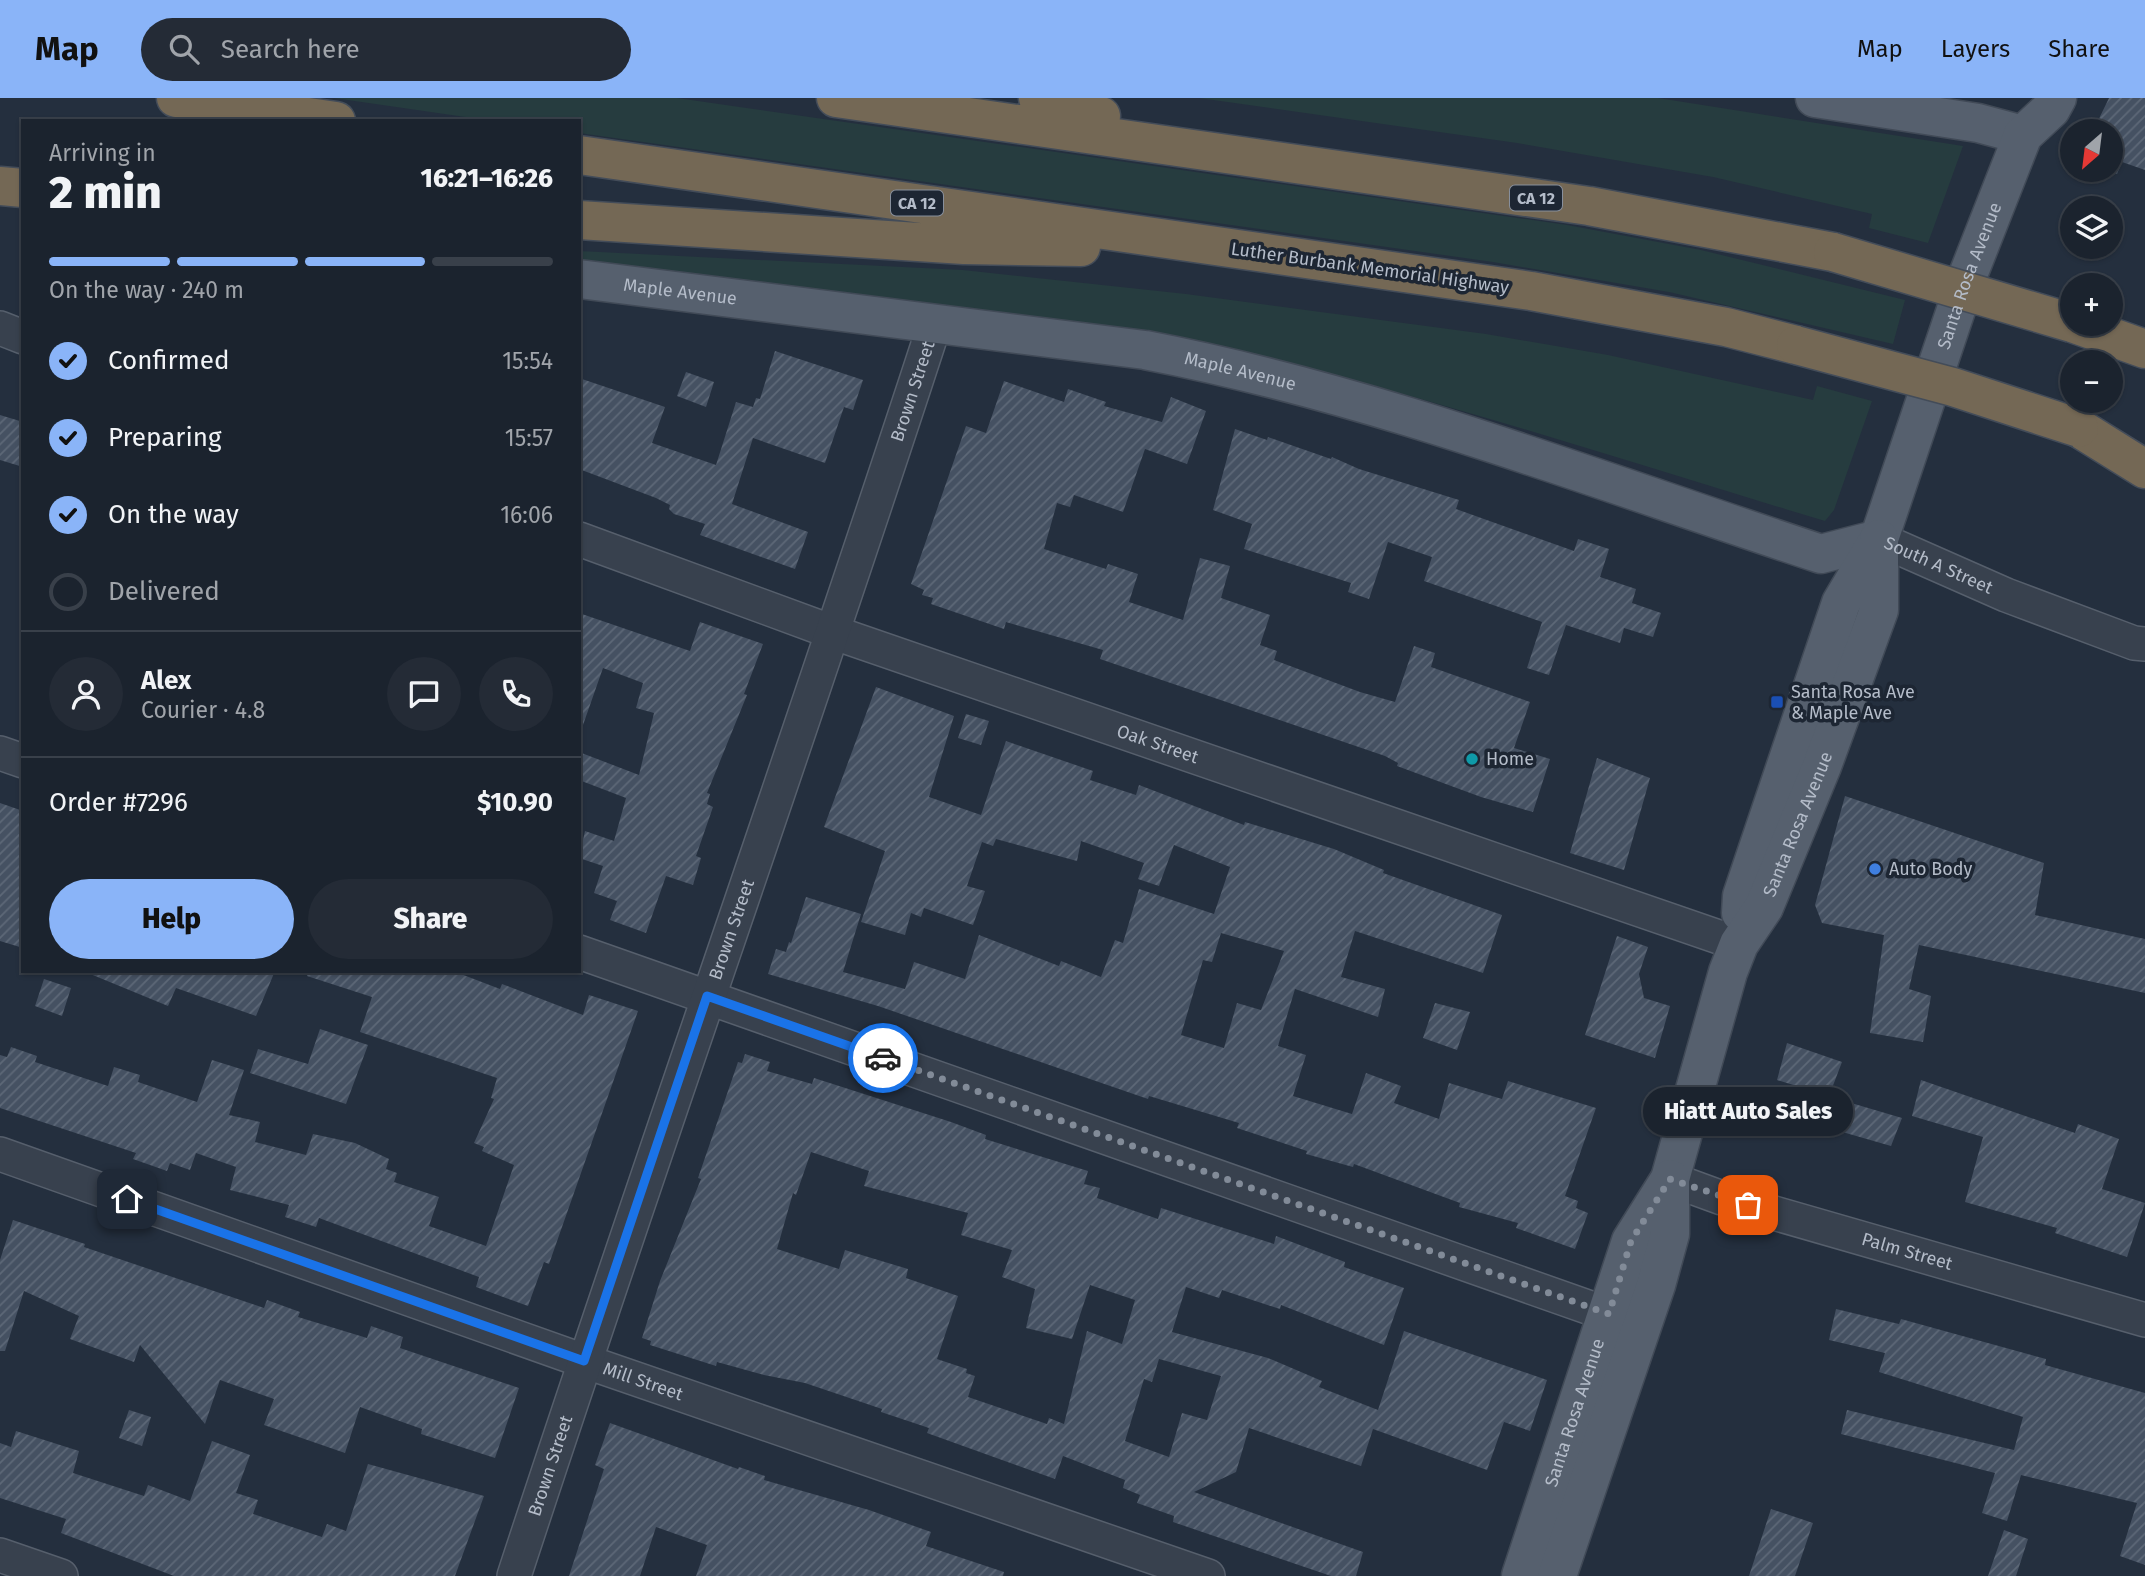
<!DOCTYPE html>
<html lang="en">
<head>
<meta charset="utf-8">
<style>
  :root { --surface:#1b232e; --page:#242b36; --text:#f1f3f6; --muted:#a0a4aa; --line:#39404a; --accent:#8ab4f8 }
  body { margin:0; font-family:"Fira Sans",sans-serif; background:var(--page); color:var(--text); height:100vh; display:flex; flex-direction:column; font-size:26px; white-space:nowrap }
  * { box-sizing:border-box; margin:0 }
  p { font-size:23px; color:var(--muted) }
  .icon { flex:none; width:38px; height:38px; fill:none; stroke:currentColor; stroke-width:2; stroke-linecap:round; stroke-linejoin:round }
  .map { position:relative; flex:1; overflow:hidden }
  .sheet { position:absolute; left:21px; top:21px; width:560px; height:854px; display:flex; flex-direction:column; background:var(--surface); border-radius:0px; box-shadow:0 2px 5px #0004,0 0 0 2px var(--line) }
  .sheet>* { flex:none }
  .needle { width:46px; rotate:208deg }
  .fabs { position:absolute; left:2060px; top:21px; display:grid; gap:14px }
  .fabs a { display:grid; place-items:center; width:63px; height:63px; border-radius:50%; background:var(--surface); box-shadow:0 2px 5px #0004,0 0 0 2px var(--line); font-size:35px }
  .pin { position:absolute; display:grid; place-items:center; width:60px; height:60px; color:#fff; margin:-30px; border-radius:14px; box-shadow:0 4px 10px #0006 }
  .courier { position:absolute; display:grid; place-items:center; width:70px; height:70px; margin:-35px; border:5px solid #1a73e8; border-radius:50%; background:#fff; color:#222; box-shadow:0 2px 9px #0007 }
  .bubble { position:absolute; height:49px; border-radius:24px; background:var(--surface); box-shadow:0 2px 5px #0004,0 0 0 2px var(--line); font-size:23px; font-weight:800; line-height:49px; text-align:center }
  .summary em { font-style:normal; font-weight:800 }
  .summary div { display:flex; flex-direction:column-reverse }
  .summary { display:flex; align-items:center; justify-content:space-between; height:119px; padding:0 28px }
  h1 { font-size:46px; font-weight:800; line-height:52px }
  .bar { display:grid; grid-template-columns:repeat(4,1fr); gap:10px 7px; align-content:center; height:84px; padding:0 28px }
  .bar i { height:9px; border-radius:5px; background:var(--line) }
  .bar .on { background:var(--accent) }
  .bar p { grid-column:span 4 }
  .line { display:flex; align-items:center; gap:18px; padding:0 28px; border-top:2px solid var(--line) }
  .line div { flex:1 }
  .round { display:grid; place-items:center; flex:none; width:74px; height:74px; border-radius:37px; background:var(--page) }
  ol { padding:0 28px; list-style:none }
  li { display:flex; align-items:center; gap:21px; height:77px }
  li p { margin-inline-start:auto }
  li .icon { padding:7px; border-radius:50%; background:var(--accent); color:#111; stroke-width:4 }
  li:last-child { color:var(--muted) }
  li i { width:38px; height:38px; border:4px solid var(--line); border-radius:50% }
  .button { display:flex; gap:14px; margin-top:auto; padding:14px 28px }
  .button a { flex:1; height:80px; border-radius:42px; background:var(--accent); color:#111; font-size:28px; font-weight:800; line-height:80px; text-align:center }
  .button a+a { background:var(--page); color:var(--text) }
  header { display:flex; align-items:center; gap:42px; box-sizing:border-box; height:98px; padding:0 35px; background:var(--accent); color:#111 }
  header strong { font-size:33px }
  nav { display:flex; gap:38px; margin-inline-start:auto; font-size:24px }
  .search { width:490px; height:63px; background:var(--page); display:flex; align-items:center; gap:18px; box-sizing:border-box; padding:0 24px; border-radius:38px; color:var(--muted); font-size:26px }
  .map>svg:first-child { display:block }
</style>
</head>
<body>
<header>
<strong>Map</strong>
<div class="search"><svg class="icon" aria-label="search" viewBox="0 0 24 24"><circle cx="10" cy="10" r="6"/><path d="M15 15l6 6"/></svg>Search here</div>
<nav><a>Map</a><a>Layers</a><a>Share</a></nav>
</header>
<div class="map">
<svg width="2145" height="1478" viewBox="0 0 2145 1478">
  <defs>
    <pattern id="building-hatch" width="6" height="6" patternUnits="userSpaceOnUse" patternTransform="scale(1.75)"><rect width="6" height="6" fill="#455162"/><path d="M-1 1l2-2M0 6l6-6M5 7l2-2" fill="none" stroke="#5d6877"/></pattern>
  </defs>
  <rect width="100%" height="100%" fill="#242f3e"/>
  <path fill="#263c3f" d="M 334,0 L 677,0 L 1567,127 L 1701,152 L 1905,202 L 1893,246 L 1669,194 L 1493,164 L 579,35 L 579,23 L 493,23 Z
    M 1199,0 L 1658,0 L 1963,48 L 1928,145 L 1869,130 L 1872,116 L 1713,79 L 1517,45 Z
    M 579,153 L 963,172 L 1186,196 L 1486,236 L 1608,257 L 1813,302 L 1817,288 L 1872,303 L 1834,412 L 1825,423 C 1607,358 1389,283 1166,239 L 579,172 Z"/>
  <path fill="url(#building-hatch)" fill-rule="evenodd" d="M 2109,0 L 2145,0 L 2145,72 L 2122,64 L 2117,76 L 2101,72 L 2110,72 L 2110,33 L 2093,33 Z
    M 775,253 L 863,282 L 853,312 L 844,309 L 825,365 L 753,340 L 732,406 L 808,434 L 795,471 L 700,437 L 705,426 L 674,416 L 669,411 L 670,407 L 656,400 L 579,371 L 579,280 L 665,309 L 652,345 L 716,367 L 736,304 L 753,309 L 756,300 L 760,301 Z
    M 686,274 L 714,284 L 706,309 L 677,298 Z
    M 1004,283 L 1064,304 L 1068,291 L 1106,304 L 1104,308 L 1162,324 L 1171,299 L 1206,313 L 1187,366 L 1145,351 L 1123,414 L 1074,397 L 1070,409 L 1057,405 L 1044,451 L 1106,471 L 1108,466 L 1138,476 L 1129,504 L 1183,522 L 1200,460 L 1230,468 L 1221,500 L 1270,517 L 1260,547 L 1277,553 L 1274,562 L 1360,594 L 1395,604 L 1414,548 L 1435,555 L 1431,569 L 1530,604 L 1514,650 L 1550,661 L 1533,714 L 1481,699 L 1397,668 L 1398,665 L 1385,658 L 1100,561 L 1103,552 L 1006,524 L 1004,531 L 931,506 L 933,500 L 922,497 L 924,492 L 911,486 L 966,328 L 986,335 Z
    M 0,317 L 23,324 L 23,369 L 0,362 Z
    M 1235,331 L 1267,342 L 1268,339 L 1331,361 L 1332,359 L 1359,371 L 1459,402 L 1456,411 L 1574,453 L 1578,441 L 1609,451 L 1600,479 L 1636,491 L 1632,505 L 1661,515 L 1653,539 L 1624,530 L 1620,545 L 1566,527 L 1549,577 L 1527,570 L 1542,524 L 1424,483 L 1432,459 L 1388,444 L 1369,501 L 1348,494 L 1351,485 L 1244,451 L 1252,426 L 1213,412 Z
    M 579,515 L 690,553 L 700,524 L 763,546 L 744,596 L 747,597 L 707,695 L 710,696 L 707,706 L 713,709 L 696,758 L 701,760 L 693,787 L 666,778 L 646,835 L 610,822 L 617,803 L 594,795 L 603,768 L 579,760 L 585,733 L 614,743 L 626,700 L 579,682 L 579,654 L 639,677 L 654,615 L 636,610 L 643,585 L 603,570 L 583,627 L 579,626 Z
    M 876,589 L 954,618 L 929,699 L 981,717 L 1006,643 L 1093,673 L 1090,682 L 1136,697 L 1139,687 L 1244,727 L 1245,724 L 1334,751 L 1384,772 L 1383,775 L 1502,817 L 1483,875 L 1355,833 L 1341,879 L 1385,891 L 1378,919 L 1295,891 L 1278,948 L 1306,957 L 1293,998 L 1352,1016 L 1366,975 L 1401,988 L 1394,1005 L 1439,1021 L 1449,985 L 1502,1001 L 1508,983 L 1596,1010 L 1565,1098 L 1578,1103 L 1576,1110 L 1588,1115 L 1575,1151 L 1516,1130 L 1518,1125 L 1459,1109 L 1460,1105 L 1354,1066 L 1353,1069 L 1306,1056 L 1307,1053 L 1237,1030 L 1239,1025 L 1149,998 L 1148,1001 L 878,908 L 768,876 L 776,851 L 786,854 L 789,844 L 791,845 L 806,799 L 861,816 L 843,874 L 905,891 L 914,864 L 965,881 L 979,837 L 1059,868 L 1061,863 L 1101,879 L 1115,842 L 1123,845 L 1139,791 L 1214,816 L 1230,769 L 1174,747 L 1159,788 L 1138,781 L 1144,765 L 1081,743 L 1077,763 L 996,741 L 993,748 L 982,744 L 967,788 L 985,793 L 973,827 L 924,810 L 921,819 L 911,815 L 905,837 L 861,824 L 885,753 L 824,729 ZM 1221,835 L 1284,853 L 1261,912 L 1237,905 L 1224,950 L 1181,937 L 1203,862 L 1212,864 Z
    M 966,616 L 989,623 L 981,647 L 958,640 Z
    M 1597,660 L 1650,680 L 1624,772 L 1570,755 Z
    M 1845,698 L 2044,765 L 2035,817 L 2145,841 L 2145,895 L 1919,847 L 1909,891 L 1931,898 L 1923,944 L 1870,935 L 1884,837 L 1822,825 L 1815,807 Z
    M 0,705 L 23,713 L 23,850 L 0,843 Z
    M 1617,838 L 1648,849 L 1639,876 L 1644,900 L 1670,908 L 1655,960 L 1585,937 Z
    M 83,873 L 275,873 L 256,918 L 176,890 L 168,908 Z
    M 308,873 L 453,873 L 500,891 L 502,886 L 583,917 L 589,897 L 638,913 L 549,1166 L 544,1164 L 528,1208 L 476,1189 L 479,1179 L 319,1120 L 316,1129 L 285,1119 L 289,1107 L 230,1092 L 236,1069 L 196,1055 L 190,1072 L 170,1065 L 167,1073 L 133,1061 L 136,1055 L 0,1010 L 0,957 L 7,959 L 11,949 L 37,958 L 35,964 L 108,988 L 114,969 L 140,977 L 138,984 L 197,1004 L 212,962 L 244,972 L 229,1017 L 260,1024 L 255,1044 L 306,1057 L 313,1036 L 355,1045 L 389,1061 L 386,1071 L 397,1075 L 394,1084 L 439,1099 L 429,1128 L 486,1148 L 514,1067 L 482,1053 L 484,1049 L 474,1045 L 494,1001 L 491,1000 L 497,980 L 360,934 L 372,899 L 307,878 Z
    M 44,881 L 71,890 L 62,918 L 35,908 Z
    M 1435,905 L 1470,914 L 1457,952 L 1423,940 Z
    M 320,931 L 368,947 L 346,1006 L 250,975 L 258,951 L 308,966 Z
    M 1787,945 L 1842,964 L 1829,998 L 1777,982 Z
    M 745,956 L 770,964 L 767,973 L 812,986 L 814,980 L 836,987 L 951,1024 L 986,1037 L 985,1041 L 1088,1073 L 1084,1086 L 1100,1090 L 1097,1100 L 1158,1121 L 1161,1110 L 1274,1146 L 1276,1138 L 1345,1164 L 1344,1169 L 1404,1190 L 1384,1247 L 1281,1207 L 1280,1211 L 1222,1192 L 1219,1200 L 1186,1189 L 1172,1234 L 1268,1260 L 1322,1283 L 1319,1289 L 1378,1312 L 1404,1233 L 1547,1282 L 1530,1333 L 1504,1324 L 1487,1372 L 1373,1331 L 1361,1368 L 1249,1330 L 1236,1374 L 1194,1394 L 1363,1454 L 1356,1478 L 1331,1478 L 1173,1424 L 1174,1418 L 1137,1405 L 1140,1397 L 1123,1390 L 1125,1382 L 1063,1358 L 1055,1381 L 927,1335 L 929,1330 L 881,1314 L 882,1311 L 805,1285 L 764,1277 L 717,1264 L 716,1268 L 650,1247 L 651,1243 L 642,1240 L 660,1183 L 701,1081 L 698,1080 L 738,964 L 742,965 ZM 811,1054 L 869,1073 L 864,1088 L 968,1115 L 961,1137 L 1012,1152 L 1002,1179 L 1035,1191 L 1026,1230 L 1072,1241 L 1090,1187 L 1135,1202 L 1122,1246 L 1087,1233 L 1064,1326 L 1049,1320 L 1047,1326 L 968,1299 L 975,1278 L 966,1275 L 967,1271 L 937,1261 L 958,1198 L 906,1180 L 908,1171 L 845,1152 L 839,1171 L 777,1151 L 793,1095 L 796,1097 ZM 1159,1261 L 1221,1278 L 1207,1322 L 1182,1315 L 1169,1359 L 1125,1343 L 1144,1281 L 1152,1284 Z
    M 1921,982 L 2075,1035 L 2078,1026 L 2119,1041 L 2102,1091 L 2145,1105 L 2127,1159 L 2055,1135 L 2057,1130 L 1965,1104 L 1983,1039 L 1912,1018 Z
    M 1841,1002 L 1902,1020 L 1891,1048 L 1832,1031 Z
    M 13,1122 L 85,1146 L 84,1149 L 264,1210 L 267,1202 L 300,1214 L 298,1219 L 367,1240 L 371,1228 L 403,1239 L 400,1250 L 519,1290 L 495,1360 L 421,1336 L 422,1331 L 360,1309 L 345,1355 L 264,1327 L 274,1301 L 220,1282 L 205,1326 L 140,1247 L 134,1264 L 70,1241 L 79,1218 L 24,1193 L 5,1253 L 0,1253 L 0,1162 Z
    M 1836,1211 L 1899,1226 L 1901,1221 L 2046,1261 L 2045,1267 L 2145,1295 L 2145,1467 L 2120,1458 L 2137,1405 L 2021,1377 L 2007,1423 L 1982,1415 L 1995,1375 L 1841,1336 L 1847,1312 L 2014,1352 L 2023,1319 L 1879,1274 L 1885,1255 L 1829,1242 Z
    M 129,1312 L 151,1319 L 142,1348 L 119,1340 Z
    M 610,1325 L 738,1371 L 739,1369 L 765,1378 L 764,1382 L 869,1412 L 931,1434 L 926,1448 L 1004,1474 L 1003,1478 L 696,1478 L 707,1447 L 656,1429 L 640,1478 L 569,1478 L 604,1371 L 595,1367 Z
    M 16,1333 L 79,1353 L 73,1375 L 144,1398 L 148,1387 L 190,1403 L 212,1343 L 250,1357 L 236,1395 L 258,1402 L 253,1416 L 322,1439 L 327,1426 L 346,1433 L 368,1366 L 484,1398 L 455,1478 L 174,1478 L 61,1435 L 66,1421 L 0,1400 L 0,1345 L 11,1349 Z
    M 1771,1411 L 1813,1425 L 1795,1478 L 1749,1478 Z
    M 2004,1432 L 2028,1441 L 2016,1478 L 1988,1478 Z"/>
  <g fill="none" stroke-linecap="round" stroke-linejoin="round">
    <defs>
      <g id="minor">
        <path d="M 0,230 L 23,239"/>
        <path id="s1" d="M 579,441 L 835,535 L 1739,846"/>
        <path id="s2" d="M 1879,441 L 2006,497 L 2134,545 L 2145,546"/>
        <path d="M 0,655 L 23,663"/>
        <path d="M 579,854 L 1633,1225"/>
        <path id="s3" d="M 0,1056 L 584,1263 L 1208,1478"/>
        <path id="s4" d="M 1670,1081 L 1722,1100 L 2145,1222"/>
        <path d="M 0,1457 L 61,1478"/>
        <path id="s5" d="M 514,1478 C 651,1059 799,644 935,225"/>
      </g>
      <g id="major">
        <path d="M 1815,0 L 1978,25 L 2023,37"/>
        <path id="s6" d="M 579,181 L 1145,252 C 1375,296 1599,383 1821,456 L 1879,441"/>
        <path id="s7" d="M 1741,815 L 1742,798 L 1841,505 L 1879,441 L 1966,182 L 2023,37 L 2051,11 L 2057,0"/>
        <path id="s8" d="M 1521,1478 L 1631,1143 L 1670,1081 L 1728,874 L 1739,846 L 1764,809 L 1822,668 L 1879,512 L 1879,441"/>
        <path d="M 1557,1478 L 1656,1187 L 1670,1136 L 1670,1081"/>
      </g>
      <path id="highway" d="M 176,0 L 336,23
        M 836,0 L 1589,108 L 1833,154
        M 1038,0 L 1101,18
        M 579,57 L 1531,193 L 1726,229 L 1796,247
        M 0,88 L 23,90
        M 579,122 L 964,147 L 1081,149
        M 2075,226 L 2145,251
        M 2079,330 L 2145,371"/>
    </defs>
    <use href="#minor" stroke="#565f6c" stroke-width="36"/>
    <use href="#major" stroke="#414a57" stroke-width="41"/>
    <use href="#highway" stroke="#434c59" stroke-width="41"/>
    <use href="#minor" stroke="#38414e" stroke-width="33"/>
    <use href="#major" stroke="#56606e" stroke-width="38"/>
    <use href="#highway" stroke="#746855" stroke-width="38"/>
    <defs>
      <path id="highway-bridge" d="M 1833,154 L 2072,225
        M 1796,247 L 1953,289 L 2079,330"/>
    </defs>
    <use href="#highway-bridge" stroke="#434c59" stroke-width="41" stroke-linecap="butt"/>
    <use href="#highway-bridge" stroke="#746855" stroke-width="38"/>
  </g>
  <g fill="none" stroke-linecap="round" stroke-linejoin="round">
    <path stroke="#828b98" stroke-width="7" stroke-dasharray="0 12.6" d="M 883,960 L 1609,1216 L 1631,1143 L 1670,1081 L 1748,1107"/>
    <path stroke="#1a73e8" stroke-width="9" d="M 127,1101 L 584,1263 L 707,898 L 883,960"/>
  </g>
  <rect fill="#1a4fb4" stroke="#1d2633" stroke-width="2.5" x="1770" y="597" width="14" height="14" rx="3.5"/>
  <circle fill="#0f9aa8" stroke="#1d2633" stroke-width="2.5" cx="1472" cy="661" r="7"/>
  <circle fill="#3f7fe0" stroke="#1d2633" stroke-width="2.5" cx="1875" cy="771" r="7"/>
  <g text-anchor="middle" stroke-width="7" stroke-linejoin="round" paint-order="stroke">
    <g fill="#1d2633" stroke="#878f9c" stroke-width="2">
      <rect x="1510" y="87.5" width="52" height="25" rx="5"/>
      <rect x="891" y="92.5" width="52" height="25" rx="5"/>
    </g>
    <g font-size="16" font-weight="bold" fill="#b4bcc9">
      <text x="1536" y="106">CA 12</text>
      <text x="917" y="111">CA 12</text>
    </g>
    <g font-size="18" fill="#b4bcc9" stroke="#1d2633">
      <text transform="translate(1370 170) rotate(8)" y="6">Luther Burbank Memorial Highway</text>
      <text dy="6" stroke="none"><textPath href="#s7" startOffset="679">Santa Rosa Avenue</textPath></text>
      <text dy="6" stroke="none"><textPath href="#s6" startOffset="102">Maple Avenue</textPath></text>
      <text dy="6" stroke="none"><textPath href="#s6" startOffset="668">Maple Avenue</textPath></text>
      <text dy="6" stroke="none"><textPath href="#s5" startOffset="1250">Brown Street</textPath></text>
      <text dy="6" stroke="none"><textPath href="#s2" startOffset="65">South A Street</textPath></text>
      <text dy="6" stroke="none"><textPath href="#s1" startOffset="614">Oak Street</textPath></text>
      <text dy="6" stroke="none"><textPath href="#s8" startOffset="805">Santa Rosa Avenue</textPath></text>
      <text dy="6" stroke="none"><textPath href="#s5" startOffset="682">Brown Street</textPath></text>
      <text dy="6" stroke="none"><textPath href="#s4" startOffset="248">Palm Street</textPath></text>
      <text dy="6" stroke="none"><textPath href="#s3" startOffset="682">Mill Street</textPath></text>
      <text dy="6" stroke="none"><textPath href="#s8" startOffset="172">Santa Rosa Avenue</textPath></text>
      <text dy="6" stroke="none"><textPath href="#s5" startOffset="116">Brown Street</textPath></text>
    </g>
    <g font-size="18" fill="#b4bcc9" stroke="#1d2633" text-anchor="start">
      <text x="1791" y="600">Santa Rosa Ave<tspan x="1791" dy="21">&amp; Maple Ave</tspan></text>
      <text x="1486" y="667">Home</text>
      <text x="1889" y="777">Auto Body</text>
    </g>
  </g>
</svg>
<div class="fabs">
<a><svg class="needle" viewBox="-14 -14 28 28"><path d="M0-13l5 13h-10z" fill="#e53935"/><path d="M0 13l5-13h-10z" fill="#a0a4aa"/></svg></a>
<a><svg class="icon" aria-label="layers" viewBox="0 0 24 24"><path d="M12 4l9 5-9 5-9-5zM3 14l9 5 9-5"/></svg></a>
<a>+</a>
<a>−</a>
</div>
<div class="pin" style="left:1748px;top:1107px;background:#ea580c"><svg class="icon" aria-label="bag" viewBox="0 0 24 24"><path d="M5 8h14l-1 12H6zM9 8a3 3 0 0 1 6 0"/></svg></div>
<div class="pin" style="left:127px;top:1101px;background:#1f2937"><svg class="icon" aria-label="home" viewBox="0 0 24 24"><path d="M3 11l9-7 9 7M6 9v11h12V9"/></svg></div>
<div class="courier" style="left:883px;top:960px"><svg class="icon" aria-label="car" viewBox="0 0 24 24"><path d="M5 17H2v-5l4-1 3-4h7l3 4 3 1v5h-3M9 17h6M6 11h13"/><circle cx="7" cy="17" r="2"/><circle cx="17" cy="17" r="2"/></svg></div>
<div class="bubble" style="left:1643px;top:989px;width:210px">Hiatt Auto Sales</div>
<section class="sheet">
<div class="summary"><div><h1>2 min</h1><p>Arriving in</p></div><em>16:21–16:26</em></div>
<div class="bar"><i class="on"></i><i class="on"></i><i class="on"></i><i></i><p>On the way · 240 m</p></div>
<ol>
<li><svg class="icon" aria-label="check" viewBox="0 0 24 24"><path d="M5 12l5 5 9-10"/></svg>Confirmed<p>15:54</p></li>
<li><svg class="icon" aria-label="check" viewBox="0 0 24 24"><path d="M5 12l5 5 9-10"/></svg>Preparing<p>15:57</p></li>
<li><svg class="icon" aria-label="check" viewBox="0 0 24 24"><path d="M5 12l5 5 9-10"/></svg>On the way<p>16:06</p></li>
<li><i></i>Delivered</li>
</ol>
<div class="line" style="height:126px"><a class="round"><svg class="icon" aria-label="person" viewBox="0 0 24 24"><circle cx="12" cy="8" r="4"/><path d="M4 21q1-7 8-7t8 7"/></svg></a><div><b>Alex</b><p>Courier · 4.8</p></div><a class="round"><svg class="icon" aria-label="chat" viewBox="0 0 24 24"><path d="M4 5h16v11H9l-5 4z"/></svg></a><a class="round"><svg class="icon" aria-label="phone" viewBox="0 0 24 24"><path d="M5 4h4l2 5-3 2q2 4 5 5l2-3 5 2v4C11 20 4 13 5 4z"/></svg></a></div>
<div class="line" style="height:91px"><div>Order #7296</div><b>$10.90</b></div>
<div class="button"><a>Help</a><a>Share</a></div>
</section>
</div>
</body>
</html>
